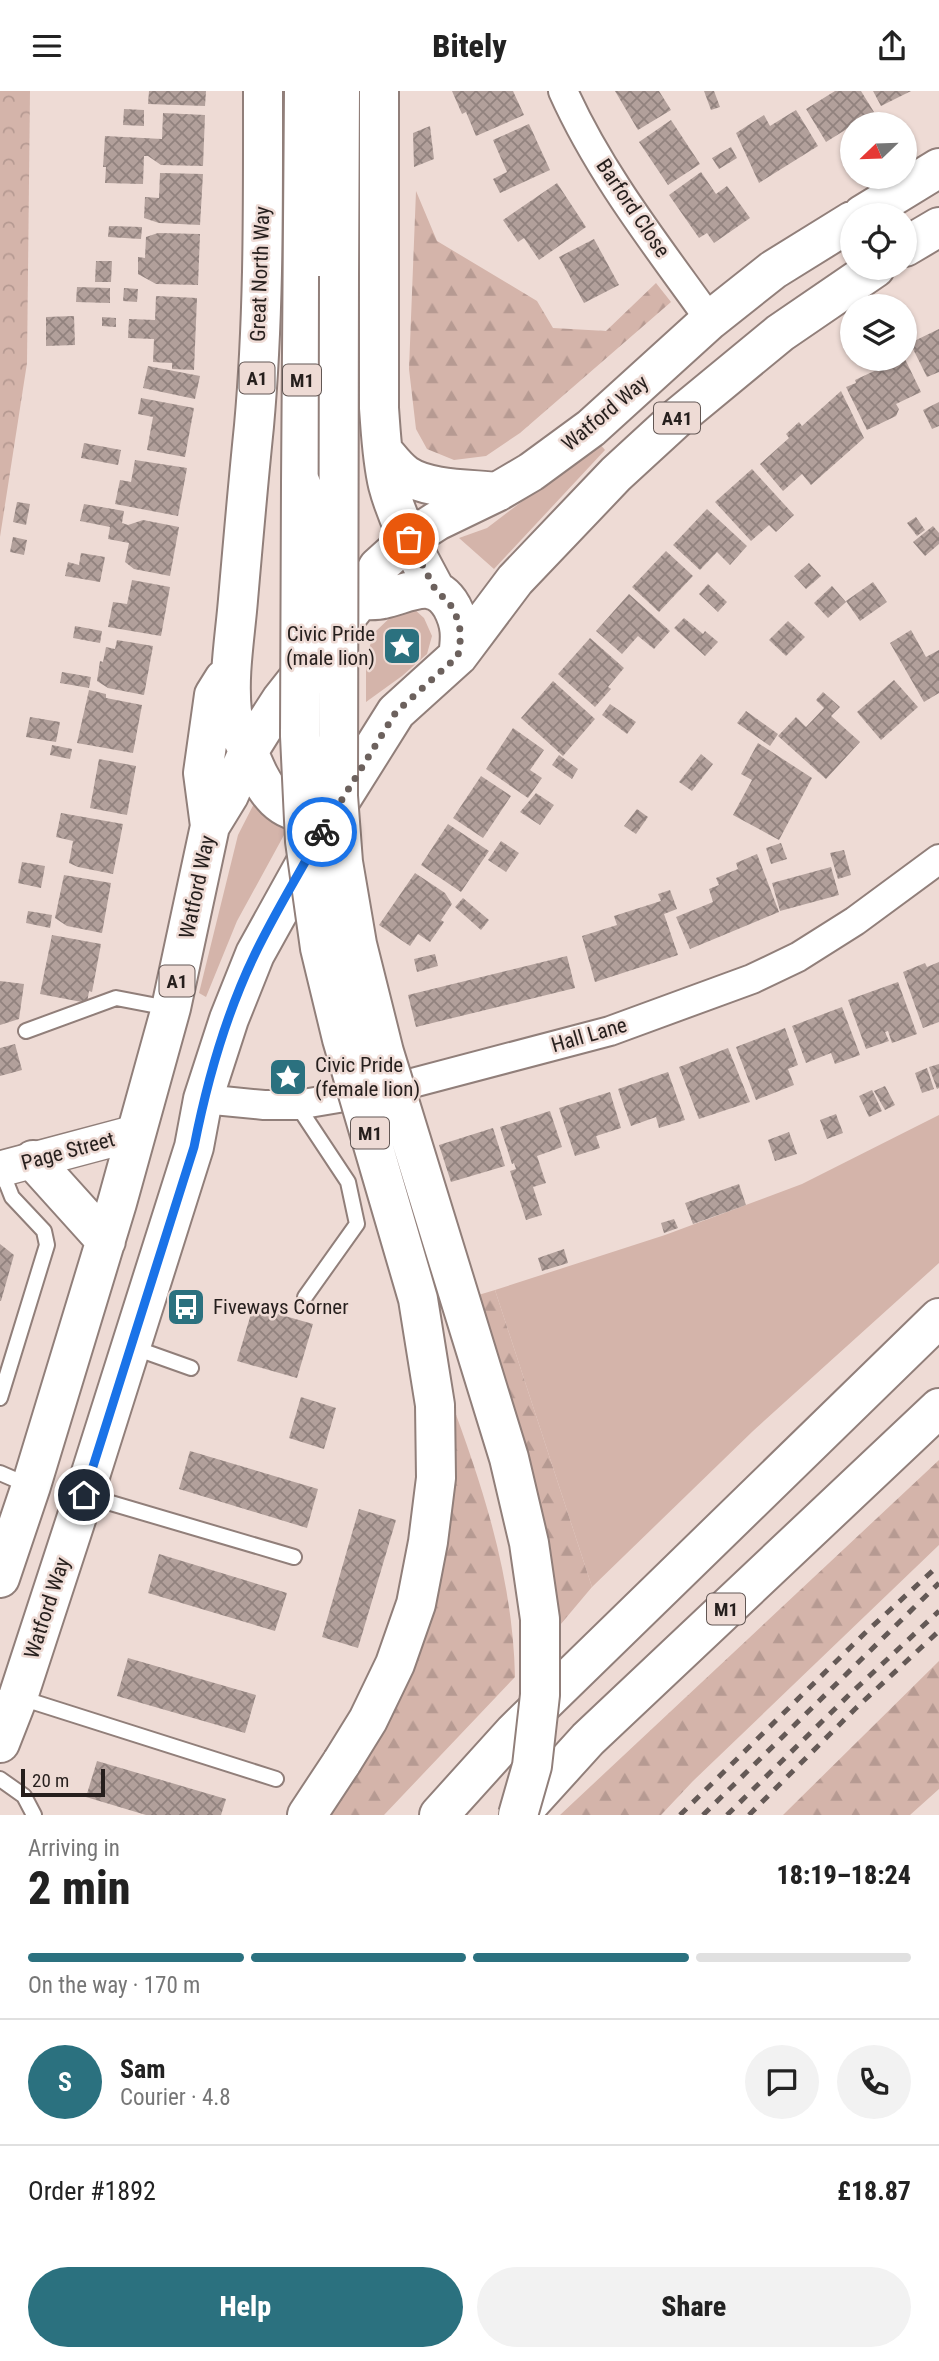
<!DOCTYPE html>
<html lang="en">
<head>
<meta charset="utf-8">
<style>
  :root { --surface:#fff; --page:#f2f2f2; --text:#222; --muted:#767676; --line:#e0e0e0; --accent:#2b717f }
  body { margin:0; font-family:"Roboto Condensed",sans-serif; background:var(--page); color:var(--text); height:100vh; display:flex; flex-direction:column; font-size:26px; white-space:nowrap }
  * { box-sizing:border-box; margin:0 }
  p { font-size:23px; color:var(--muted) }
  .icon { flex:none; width:38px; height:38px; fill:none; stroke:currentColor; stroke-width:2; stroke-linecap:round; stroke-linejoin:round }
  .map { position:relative; height:1724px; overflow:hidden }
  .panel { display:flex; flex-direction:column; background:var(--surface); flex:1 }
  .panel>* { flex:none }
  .needle { width:46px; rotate:247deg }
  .fabs { position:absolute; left:840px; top:21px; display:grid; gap:14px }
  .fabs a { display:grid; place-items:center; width:77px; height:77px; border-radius:50%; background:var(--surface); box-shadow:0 2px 5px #0004; font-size:35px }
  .scale { position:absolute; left:21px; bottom:18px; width:84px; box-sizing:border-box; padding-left:7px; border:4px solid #261f1d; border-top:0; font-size:19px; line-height:24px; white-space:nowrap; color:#261f1d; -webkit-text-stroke:5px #eedbd5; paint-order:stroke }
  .pin { position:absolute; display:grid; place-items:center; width:60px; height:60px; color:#fff; margin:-30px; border:4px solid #fff; border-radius:50%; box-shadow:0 2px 7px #0007 }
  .courier { position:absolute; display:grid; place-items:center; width:70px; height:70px; margin:-35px; border:5px solid #1a73e8; border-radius:50%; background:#fff; color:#222; box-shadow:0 2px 9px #0007 }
  .head em { font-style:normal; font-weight:800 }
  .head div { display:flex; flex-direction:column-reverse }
  .head { display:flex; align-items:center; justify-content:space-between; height:119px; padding:0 28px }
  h1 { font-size:46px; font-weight:800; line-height:52px }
  .bar { display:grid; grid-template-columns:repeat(4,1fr); gap:10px 7px; align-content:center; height:84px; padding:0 28px }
  .bar i { height:9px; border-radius:5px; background:var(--line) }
  .bar .active { background:var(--accent) }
  .bar p { grid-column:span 4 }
  .line { display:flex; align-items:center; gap:18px; padding:0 28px; border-top:2px solid var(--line) }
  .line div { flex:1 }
  .round { display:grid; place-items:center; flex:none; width:74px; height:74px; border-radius:37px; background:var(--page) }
  .cta { display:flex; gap:14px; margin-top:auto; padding:14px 28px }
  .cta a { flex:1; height:80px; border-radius:42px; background:var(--accent); color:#fff; font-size:28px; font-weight:800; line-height:80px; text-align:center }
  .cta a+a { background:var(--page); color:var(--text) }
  header { display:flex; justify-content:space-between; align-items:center; height:91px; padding:0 28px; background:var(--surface); font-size:32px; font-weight:800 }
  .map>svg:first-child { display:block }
</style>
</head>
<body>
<header><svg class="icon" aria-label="menu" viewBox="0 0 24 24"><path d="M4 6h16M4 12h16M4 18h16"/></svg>Bitely<svg class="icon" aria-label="share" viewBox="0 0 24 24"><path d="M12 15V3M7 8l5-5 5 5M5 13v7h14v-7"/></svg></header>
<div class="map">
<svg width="939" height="1724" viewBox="0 0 939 1724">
  <defs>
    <pattern id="forest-firs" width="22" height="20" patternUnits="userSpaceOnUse" patternTransform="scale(1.75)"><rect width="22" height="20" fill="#d4b4aa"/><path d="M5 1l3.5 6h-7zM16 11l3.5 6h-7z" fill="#b69a92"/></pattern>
    <pattern id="park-crowns" width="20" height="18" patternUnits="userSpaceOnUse" patternTransform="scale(1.75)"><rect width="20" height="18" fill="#d4b4aa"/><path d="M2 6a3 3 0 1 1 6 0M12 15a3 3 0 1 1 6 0" fill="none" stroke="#b69a92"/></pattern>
    <pattern id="building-cross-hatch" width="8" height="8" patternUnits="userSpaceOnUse" patternTransform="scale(1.75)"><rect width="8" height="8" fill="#b2a09b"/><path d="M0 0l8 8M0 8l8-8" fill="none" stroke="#91827e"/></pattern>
  </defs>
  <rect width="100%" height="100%" fill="#eedbd5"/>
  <path fill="#d4b4aa" d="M 599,352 L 605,359 L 494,478 L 459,447 L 487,437 Z
    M 399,518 L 414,518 L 424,527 L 432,545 L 427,563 L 402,585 L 366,611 L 366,567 L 374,542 Z
    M 259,703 L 283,722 L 284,744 L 237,830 L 206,906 L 199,902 L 238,744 Z
    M 939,1024 L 939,1172 L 753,1340 L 592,1496 L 495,1199 L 665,1144 L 802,1093 Z"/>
  <path fill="url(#forest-firs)" d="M 416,100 L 437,150 L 537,210 L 553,237 L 606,240 L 656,192 L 671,211 L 520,342 L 486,365 L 454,369 L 427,358 L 416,338 L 409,278 Z
    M 495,1199 L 592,1496 L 555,1540 L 475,1205 Z
    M 449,1305 C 483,1395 513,1488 515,1586 L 384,1724 L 329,1724 L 383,1643 L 424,1547 Z
    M 939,1369 L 939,1454 L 693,1690 L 661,1724 L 560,1724 Z
    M 939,1570 L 939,1698 L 910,1724 L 783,1724 Z"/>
  <path fill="url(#park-crowns)" d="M 0,0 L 30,0 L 27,272 L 0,446 Z"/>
  <path fill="url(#building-cross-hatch)" d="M 149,0 L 206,0 L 205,15 L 148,13 Z
    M 452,0 L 513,0 L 524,24 L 476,45 L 466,21 L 462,23 Z
    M 615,0 L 659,0 L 671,19 L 638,39 Z
    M 704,0 L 714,0 L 720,16 L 711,19 Z
    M 835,0 L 861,0 L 874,21 L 826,51 L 806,18 Z
    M 873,0 L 911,0 L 881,15 Z
    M 124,18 L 144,19 L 144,35 L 123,34 Z
    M 796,19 L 818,55 L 759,92 L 736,42 L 764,24 L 770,35 Z
    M 163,22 L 205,24 L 203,75 L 161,74 L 148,65 L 144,65 L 143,93 L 105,92 L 106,76 L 103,76 L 105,45 L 162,48 Z
    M 671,29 L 700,73 L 668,94 L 639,51 Z
    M 529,33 L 550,79 L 500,102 L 493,88 L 507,81 L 493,49 Z
    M 430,35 L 434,68 L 414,76 L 413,42 Z
    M 731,56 L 737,67 L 719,78 L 712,67 Z
    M 701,81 L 716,103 L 727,95 L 750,127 L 714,152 L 707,142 L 699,147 L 669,104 Z
    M 160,82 L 203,83 L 200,134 L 159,132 L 144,127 L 145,106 L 159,107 Z
    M 557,92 L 586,136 L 539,169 L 524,147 L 518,151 L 503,129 Z
    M 109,135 L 142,136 L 141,148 L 108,146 Z
    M 158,142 L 200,143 L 198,194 L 156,193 L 138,183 L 138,166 L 145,167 L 146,146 Z
    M 594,148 L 619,194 L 584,212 L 559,166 Z
    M 96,170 L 112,170 L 111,191 L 95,191 Z
    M 77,196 L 110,197 L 110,212 L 76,211 Z
    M 124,197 L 138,198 L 137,211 L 123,210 Z
    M 156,205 L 197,207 L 194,279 L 172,278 L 172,272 L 153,271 L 154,248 L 128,247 L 129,228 L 155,229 Z
    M 74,225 L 75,254 L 46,255 L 46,226 Z
    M 102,226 L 116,227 L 116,236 L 102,235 Z
    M 939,238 L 939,281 L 927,286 L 910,252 Z
    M 900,268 L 905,268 L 921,301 L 896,313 L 899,318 L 896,325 L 867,339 L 846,296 L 856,292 L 855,289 Z
    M 148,275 L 200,285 L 195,308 L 143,297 Z
    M 841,300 L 864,347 L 811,394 L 802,383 L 783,400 L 760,373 L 789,347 L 786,343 L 799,331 L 802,335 Z
    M 141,307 L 194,317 L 185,366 L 147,359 L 153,326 L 138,323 Z
    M 939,311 L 939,335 L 932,338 L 923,319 Z
    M 84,352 L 121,359 L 118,374 L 81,367 Z
    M 135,369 L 187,377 L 178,425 L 115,413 L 120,389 L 131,391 Z
    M 752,378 L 794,424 L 776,441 L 769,434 L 751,450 L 715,411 Z
    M 17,411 L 30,413 L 26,434 L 13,431 Z
    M 84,413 L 124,420 L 122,432 L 128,434 L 143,429 L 179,436 L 170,485 L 134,478 L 125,471 L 129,452 L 108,448 L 110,436 L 80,430 Z
    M 707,418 L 747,455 L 730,474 L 717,461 L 700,479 L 673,454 Z
    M 916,426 L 925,439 L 917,445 L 907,432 Z
    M 933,435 L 939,442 L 939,453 L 925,465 L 913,451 Z
    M 13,446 L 27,449 L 24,464 L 10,461 Z
    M 666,460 L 693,485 L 659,521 L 632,496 Z
    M 81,462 L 105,466 L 100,491 L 65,485 L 68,471 L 79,474 Z
    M 809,472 L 821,485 L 806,498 L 794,485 Z
    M 132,489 L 170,496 L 161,545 L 108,536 L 113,511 L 127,513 Z
    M 873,491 L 887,511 L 860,530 L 846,510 Z
    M 708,493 L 727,511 L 718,521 L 699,503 Z
    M 832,495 L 846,511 L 828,527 L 814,512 Z
    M 629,503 L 670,540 L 654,558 L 638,545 L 622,563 L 596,540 Z
    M 684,527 L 703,543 L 705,540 L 718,551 L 705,565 L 674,537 Z
    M 788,530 L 805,546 L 786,565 L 769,549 Z
    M 75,535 L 102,540 L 100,552 L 73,547 Z
    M 911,539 L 926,566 L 939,559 L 939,602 L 924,611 L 890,552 Z
    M 590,547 L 624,577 L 608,596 L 611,598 L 595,616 L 558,583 Z
    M 117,549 L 153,555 L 144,604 L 108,597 L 97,590 L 100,570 L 103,571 L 106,556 L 115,558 Z
    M 62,581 L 91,586 L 89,597 L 60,592 Z
    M 894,589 L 918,616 L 881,649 L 857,621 Z
    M 553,590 L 595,628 L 563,665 L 521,627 Z
    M 89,599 L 106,603 L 106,607 L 142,614 L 133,662 L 77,652 Z
    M 823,601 L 840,616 L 831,625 L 860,651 L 826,688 L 778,645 L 796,626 L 806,636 L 824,617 L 816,609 Z
    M 610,613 L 636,631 L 627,643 L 602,624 Z
    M 746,620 L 778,643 L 770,655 L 737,632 Z
    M 30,626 L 60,631 L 56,651 L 26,646 Z
    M 513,637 L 544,659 L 530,679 L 542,687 L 528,707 L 486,678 Z
    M 758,652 L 812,687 L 779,749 L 733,724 L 752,689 L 741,683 Z
    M 52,654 L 72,658 L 70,668 L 50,664 Z
    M 701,663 L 713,673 L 692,700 L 679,691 Z
    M 559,664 L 578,678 L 572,688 L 552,674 Z
    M 99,668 L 136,675 L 127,724 L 90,717 Z
    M 481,685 L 511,705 L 483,747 L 453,727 Z
    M 536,702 L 554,714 L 540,734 L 520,721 Z
    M 637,718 L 648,726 L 636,743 L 624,735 Z
    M 61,722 L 123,733 L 113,783 L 78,776 L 69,772 L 73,750 L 56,746 Z
    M 448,733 L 489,760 L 461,801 L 421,774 Z
    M 501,750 L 519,762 L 506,781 L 488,769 Z
    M 781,752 L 787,768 L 771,773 L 766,757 Z
    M 844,759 L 851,784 L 838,788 L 830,762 Z
    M 757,763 L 779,821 L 690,858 L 676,826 L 713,811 L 709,798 L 719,794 L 716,787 L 738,778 L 736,772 Z
    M 22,771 L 45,775 L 41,797 L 18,792 Z
    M 831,776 L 839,804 L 780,820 L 772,792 Z
    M 415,782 L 445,802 L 452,813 L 441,829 L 444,831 L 430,851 L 418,843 L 410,855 L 379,834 Z
    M 64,784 L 111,792 L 102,842 L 67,835 L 55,827 Z
    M 670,799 L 677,818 L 664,823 L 678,864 L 595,891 L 582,845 L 617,834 L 614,825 L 661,810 L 658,803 Z
    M 463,807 L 489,829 L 481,839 L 455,816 Z
    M 28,820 L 52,824 L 50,837 L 26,832 Z
    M 52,844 L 101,853 L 92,901 L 89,900 L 87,912 L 40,903 Z
    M 435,863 L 438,875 L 417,881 L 414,868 Z
    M 567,865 L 575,897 L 416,936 L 408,904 Z
    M 939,871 L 939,931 L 923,937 L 903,881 L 925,872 L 927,876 Z
    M 0,890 L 24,893 L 19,928 L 0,934 Z
    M 898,891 L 917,943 L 892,952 L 888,940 L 885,941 L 889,950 L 866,958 L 848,909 Z
    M 842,916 L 860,964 L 835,973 L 831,962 L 806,972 L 792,935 Z
    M 785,937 L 798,974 L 788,978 L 794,994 L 756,1009 L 736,956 Z
    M 15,953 L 22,979 L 0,985 L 0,957 Z
    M 728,957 L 750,1011 L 699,1028 L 679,976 Z
    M 939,973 L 939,997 L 937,998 L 929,976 Z
    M 927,977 L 934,998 L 922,1002 L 915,982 Z
    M 668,981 L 685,1029 L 659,1037 L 656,1026 L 631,1035 L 618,998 Z
    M 885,995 L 895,1014 L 885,1019 L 874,1000 Z
    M 872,999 L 882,1020 L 869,1026 L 859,1005 Z
    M 610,1001 L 621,1037 L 596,1045 L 600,1057 L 575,1065 L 559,1017 Z
    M 550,1020 L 562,1056 L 537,1065 L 546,1092 L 533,1096 L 542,1124 L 526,1129 L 510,1080 L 516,1078 L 514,1072 L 512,1073 L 500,1036 Z
    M 836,1023 L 843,1042 L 827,1048 L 820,1029 Z
    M 493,1037 L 505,1075 L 451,1091 L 439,1054 Z
    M 789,1041 L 797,1063 L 775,1070 L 768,1049 Z
    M 739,1093 L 746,1114 L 693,1133 L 685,1112 Z
    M 674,1128 L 678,1137 L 664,1142 L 661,1132 Z
    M 0,1153 L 14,1164 L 1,1210 L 0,1210 Z
    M 564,1158 L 568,1172 L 542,1180 L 538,1167 Z
    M 253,1216 L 313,1233 L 297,1287 L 237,1270 Z
    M 301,1306 L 336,1317 L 324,1358 L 289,1347 Z
    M 190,1360 L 318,1398 L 307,1437 L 179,1398 Z
    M 359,1418 L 396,1429 L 358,1557 L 322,1546 Z
    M 159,1463 L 287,1502 L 275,1540 L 148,1502 Z
    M 128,1567 L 256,1604 L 245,1642 L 117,1605 Z
    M 97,1670 L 226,1708 L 221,1724 L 146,1724 L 86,1706 Z"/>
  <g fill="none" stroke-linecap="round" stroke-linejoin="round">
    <defs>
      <path id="service" d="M 26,940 L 116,907 L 168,917
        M 297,1014 L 348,1091 L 357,1133 L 305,1206
        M 132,1256 L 191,1277
        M 0,1307 L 47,1154 L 44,1140 L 12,1106 L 1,1078
        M 0,1382 L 30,1395
        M 87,1405 L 294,1466
        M 21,1607 L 276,1688
        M 0,1688 L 24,1705 L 34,1724"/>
      <path id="minor" d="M 563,0 C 600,83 658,156 710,229
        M 203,1008 L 264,1014 L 297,1014 L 386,999 L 610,940 L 752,888 L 798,866 L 855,830 L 939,768"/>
      <path id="tertiary" d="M 0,1078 L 135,1042"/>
      <path id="trunk" d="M 263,0 C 263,112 264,224 254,335 C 248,393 243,451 238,509 C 235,546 228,584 232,621 C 234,632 241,645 246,655 C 263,697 279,734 332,717
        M 379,0 L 379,317 C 381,343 382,369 388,394 C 398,432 418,466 436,500
        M 862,124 L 939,77
        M 905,156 L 939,136
        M 383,360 C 390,368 397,378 406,384 C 428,399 471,398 497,401
        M 360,509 C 367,509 376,510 383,508 C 408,503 434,484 452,516 C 461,533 461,546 458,565
        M 210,735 L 203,682 L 214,604 L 224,588
        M 33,1069 L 106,1150
        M 0,1487 L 31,1395 L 117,1112 L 171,917 L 210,735 L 229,704 L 248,661 L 263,637 L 281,609 L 360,509 L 378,476 L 409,448 L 437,430 L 497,401 L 531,381 L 591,337 L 710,229 L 773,179 L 852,130
        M 0,1652 L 18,1606 L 84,1404 L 194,1056 L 203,1008 L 229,928 L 255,863 L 337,715 L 396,621 L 458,565 L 515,489 L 616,383 L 677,327 L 780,242 L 875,177"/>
      <path id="motorway" d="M 339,185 L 340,0
        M 301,393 L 304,0
        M 307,1724 L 342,1671
        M 439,1724 L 514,1641 L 939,1227
        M 519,1724 L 588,1648 L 939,1317"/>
    </defs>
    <use href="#service" stroke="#917f7a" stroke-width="18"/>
    <use href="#minor" stroke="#917f7a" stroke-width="32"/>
    <use href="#tertiary" stroke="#917f7a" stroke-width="38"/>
    <use href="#trunk" stroke="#917f7a" stroke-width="42"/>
    <use href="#motorway" stroke="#917f7a" stroke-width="42"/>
    <use href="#service" stroke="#fff" stroke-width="14"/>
    <use href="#minor" stroke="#fff" stroke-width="28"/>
    <use href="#tertiary" stroke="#fff" stroke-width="35"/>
    <use href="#trunk" stroke="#fff" stroke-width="38"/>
    <use href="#motorway" stroke="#fff" stroke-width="38"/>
    <path stroke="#645956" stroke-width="5" stroke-dasharray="9 9" stroke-linecap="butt" d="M 680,1724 L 865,1542 L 939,1474
      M 703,1724 L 939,1492
      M 727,1724 L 849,1604 L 939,1520
      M 749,1724 L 855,1618 L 939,1540"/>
    <defs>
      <path id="motorway-bridge" d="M 339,185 L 338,705 L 343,771 L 357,853 L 384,961 L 509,1367 L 529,1452 L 540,1528 L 540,1604 L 532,1675 L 518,1724
        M 301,393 L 300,645 L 305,750 L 320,857 L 342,948 L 418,1208 L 435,1314 L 436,1387 L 428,1451 L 416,1513 L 395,1573 L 368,1629 L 342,1671"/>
    </defs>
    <use href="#motorway-bridge" stroke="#917f7a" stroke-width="42" stroke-linecap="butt"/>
    <use href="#motorway-bridge" stroke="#fff" stroke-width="38"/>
  </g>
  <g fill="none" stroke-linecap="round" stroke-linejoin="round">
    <path stroke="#6c615d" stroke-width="7" stroke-dasharray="0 12.6" d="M 322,741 L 396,621 L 458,565 L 461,544 L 458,529 L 449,511 L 436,500 L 409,448"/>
    <path stroke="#1a73e8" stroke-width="9" d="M 84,1404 L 194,1056 C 207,990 226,923 255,863 C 275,821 300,781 322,741"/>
  </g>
  <defs>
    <symbol id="sight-square" viewBox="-11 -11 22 22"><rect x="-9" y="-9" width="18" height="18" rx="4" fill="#2b717f" stroke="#eedbd5"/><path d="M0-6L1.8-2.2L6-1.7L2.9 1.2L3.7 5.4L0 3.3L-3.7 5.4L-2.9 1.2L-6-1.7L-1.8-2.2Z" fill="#fff"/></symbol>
    <symbol id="bus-square" viewBox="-11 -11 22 22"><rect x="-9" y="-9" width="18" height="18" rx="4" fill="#2b717f" stroke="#eedbd5"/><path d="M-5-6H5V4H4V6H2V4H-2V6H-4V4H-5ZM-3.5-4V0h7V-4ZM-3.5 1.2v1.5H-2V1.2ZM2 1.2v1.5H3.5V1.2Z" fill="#fff"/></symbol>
  </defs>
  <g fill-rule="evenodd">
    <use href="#sight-square" x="380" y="533" width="44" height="44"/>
    <use href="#sight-square" x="266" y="964" width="44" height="44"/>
    <use href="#bus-square" x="164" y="1194" width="44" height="44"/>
  </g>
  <g text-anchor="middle" stroke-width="5" stroke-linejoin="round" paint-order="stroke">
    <g fill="#eedbd5" stroke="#625754" stroke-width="2">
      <rect x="239.5" y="271.5" width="35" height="31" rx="5"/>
      <rect x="283" y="273.5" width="38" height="31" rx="5"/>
      <rect x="654" y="311.5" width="46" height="31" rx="5"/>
      <rect x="159.5" y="874.5" width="35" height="31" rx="5"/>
      <rect x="351" y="1026.5" width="38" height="31" rx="5"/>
      <rect x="707" y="1502.5" width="38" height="31" rx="5"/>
    </g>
    <g font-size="19" font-weight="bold" fill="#261f1d">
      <text x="257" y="294">A1</text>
      <text x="302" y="296">M1</text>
      <text x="677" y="334">A41</text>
      <text x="177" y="897">A1</text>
      <text x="370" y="1049">M1</text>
      <text x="726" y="1525">M1</text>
    </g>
    <g font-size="21" fill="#261f1d" stroke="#eedbd5">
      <text transform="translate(633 117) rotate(56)" y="7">Barford Close</text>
      <text transform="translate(260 183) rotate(-88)" y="7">Great North Way</text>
      <text transform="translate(605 322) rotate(-40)" y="7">Watford Way</text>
      <text transform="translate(197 796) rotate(-78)" y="7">Watford Way</text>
      <text transform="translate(589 944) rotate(-16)" y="7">Hall Lane</text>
      <text transform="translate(68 1060) rotate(-15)" y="7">Page Street</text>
      <text transform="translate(47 1517) rotate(-72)" y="7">Watford Way</text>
    </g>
    <g font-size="21" fill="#261f1d" stroke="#eedbd5" text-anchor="start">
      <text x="375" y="550" text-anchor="end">Civic Pride<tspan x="375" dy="24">(male lion)</tspan></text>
      <text x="315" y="981">Civic Pride<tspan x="315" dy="24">(female lion)</tspan></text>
      <text x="213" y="1223">Fiveways Corner</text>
    </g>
  </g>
</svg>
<div class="fabs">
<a><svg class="needle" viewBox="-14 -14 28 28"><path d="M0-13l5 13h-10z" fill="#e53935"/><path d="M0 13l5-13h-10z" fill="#767676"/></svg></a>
<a><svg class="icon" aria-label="locate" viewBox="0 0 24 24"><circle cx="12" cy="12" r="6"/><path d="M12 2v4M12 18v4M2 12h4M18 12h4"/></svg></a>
<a><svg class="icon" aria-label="layers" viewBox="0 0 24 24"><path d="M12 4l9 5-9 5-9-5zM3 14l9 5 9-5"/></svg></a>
</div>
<div class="scale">20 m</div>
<div class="pin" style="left:409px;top:448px;background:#ea580c"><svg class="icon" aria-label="bag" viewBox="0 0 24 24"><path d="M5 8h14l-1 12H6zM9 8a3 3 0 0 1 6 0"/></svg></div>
<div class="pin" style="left:84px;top:1404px;background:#1f2937"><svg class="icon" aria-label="home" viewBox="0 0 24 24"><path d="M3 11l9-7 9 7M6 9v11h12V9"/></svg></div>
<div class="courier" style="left:322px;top:741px"><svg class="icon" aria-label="bike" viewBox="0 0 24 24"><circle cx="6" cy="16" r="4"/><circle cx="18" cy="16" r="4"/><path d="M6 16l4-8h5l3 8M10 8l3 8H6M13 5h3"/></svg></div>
</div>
<section class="panel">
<div class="head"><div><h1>2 min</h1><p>Arriving in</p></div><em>18:19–18:24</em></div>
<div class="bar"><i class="active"></i><i class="active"></i><i class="active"></i><i></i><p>On the way · 170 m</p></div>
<div class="line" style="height:126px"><b class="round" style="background:var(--accent);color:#fff">S</b><div><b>Sam</b><p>Courier · 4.8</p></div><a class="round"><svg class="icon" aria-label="chat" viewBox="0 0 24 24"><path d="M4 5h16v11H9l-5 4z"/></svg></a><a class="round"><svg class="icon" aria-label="phone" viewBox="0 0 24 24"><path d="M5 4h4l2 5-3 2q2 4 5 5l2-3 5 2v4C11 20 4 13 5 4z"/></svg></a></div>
<div class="line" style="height:91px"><div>Order #1892</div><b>£18.87</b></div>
<div class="cta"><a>Help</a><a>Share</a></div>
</section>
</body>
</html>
